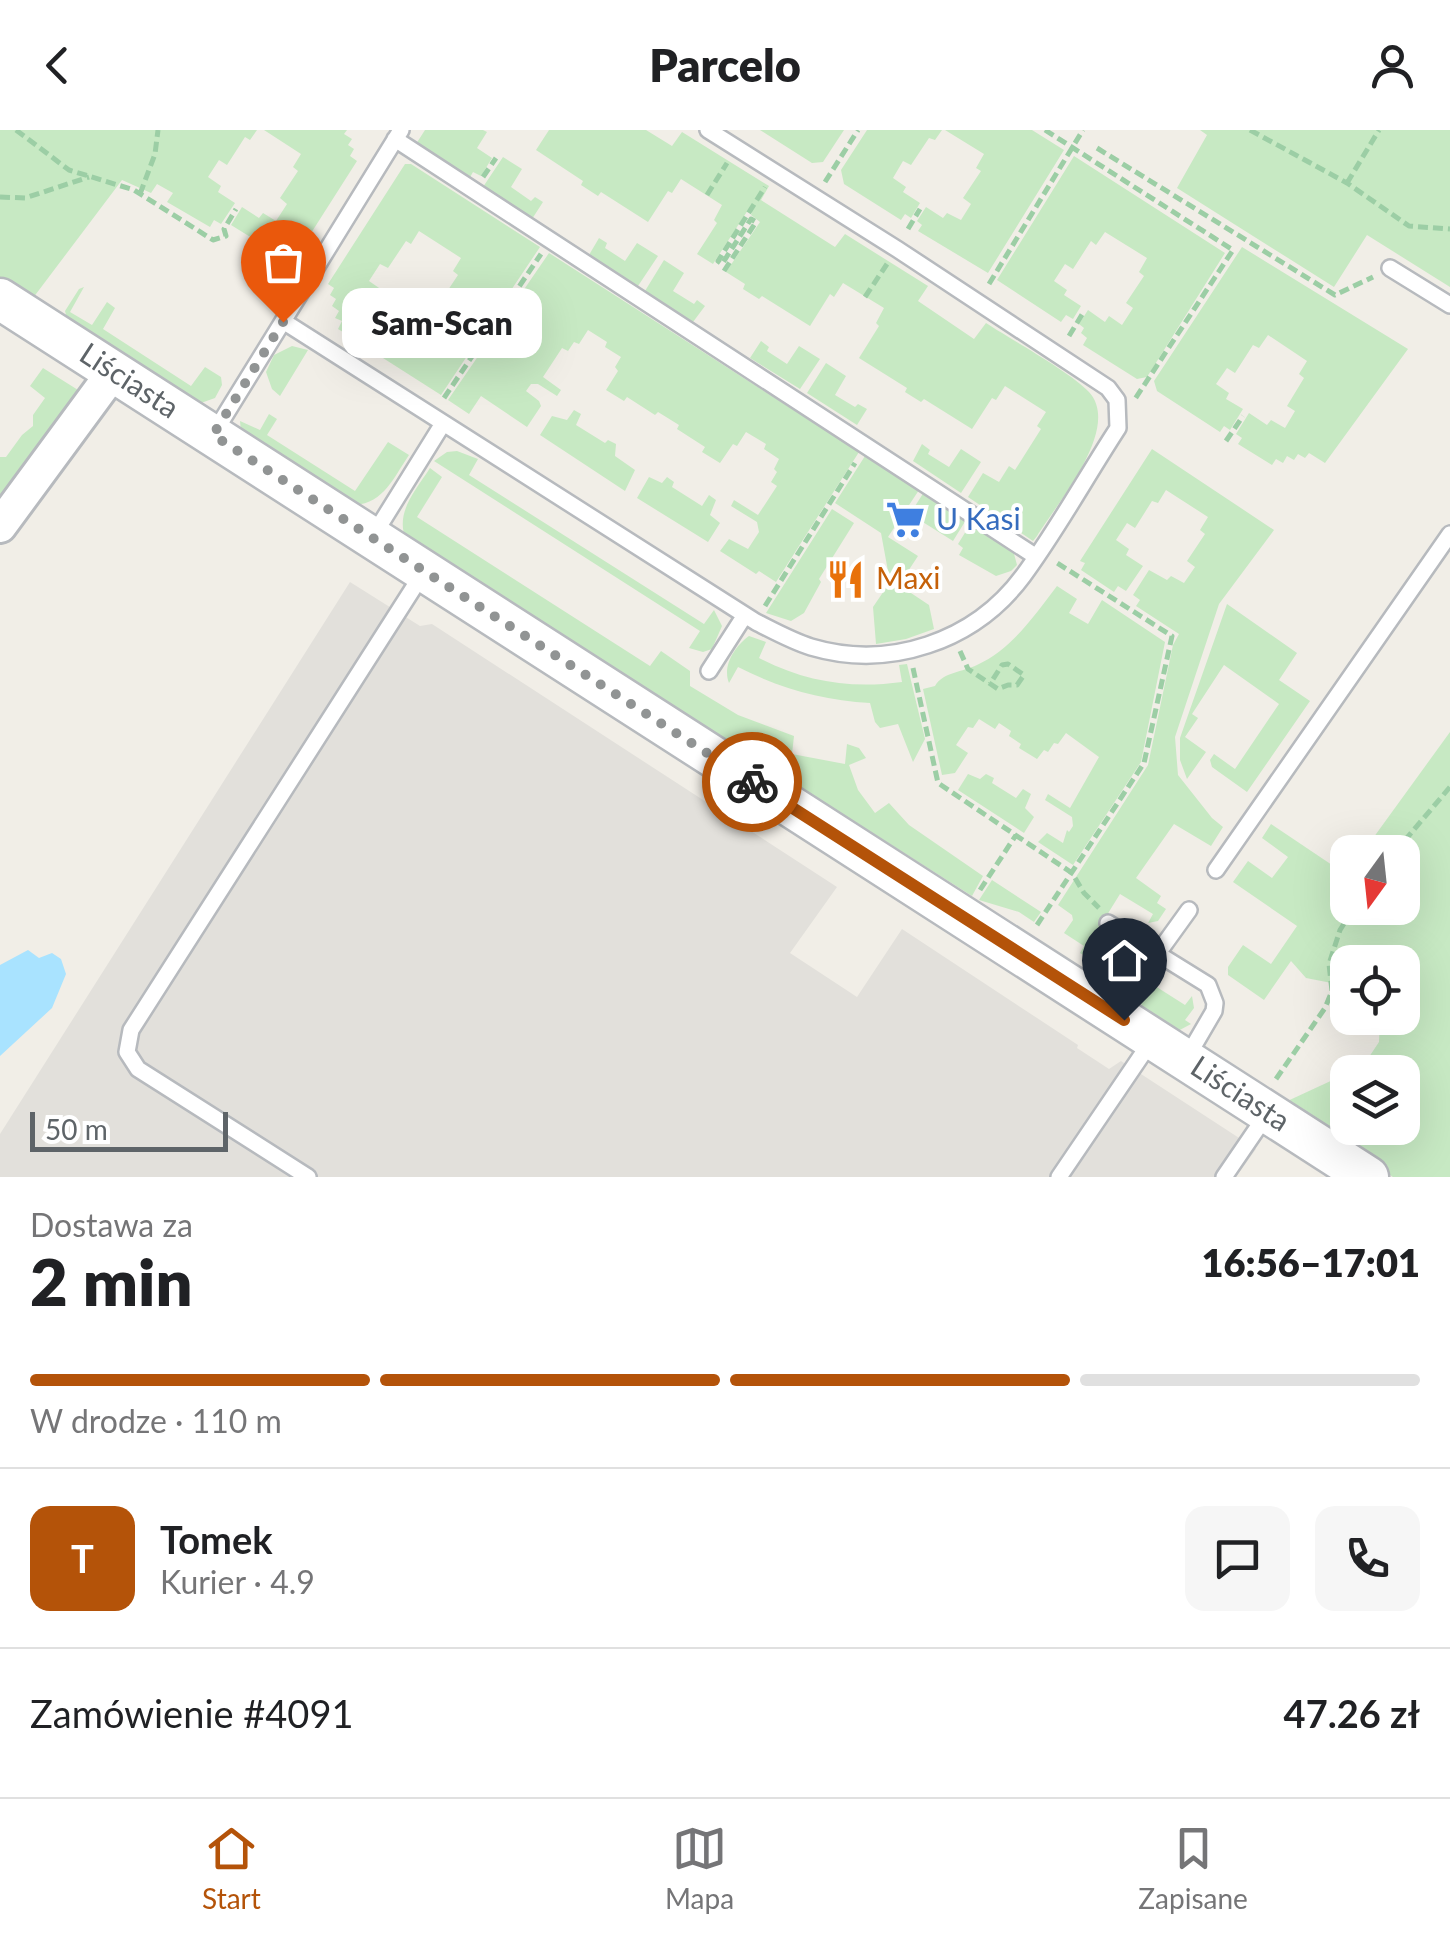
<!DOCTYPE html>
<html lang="pl">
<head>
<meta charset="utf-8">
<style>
  :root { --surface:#fff; --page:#f6f6f6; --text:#202124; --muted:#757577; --line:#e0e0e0; --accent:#b45309 }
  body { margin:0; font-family:Lato,sans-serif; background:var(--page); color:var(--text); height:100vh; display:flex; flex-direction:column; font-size:38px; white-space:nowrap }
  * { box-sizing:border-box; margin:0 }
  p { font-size:32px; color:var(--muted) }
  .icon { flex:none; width:55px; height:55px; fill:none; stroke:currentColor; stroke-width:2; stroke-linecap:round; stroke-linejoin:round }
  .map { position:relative; height:1047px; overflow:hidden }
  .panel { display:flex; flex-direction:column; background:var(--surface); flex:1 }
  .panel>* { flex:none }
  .needle { width:65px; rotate:195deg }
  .fabs { position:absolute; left:1330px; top:705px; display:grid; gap:20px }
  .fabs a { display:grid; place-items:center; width:90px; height:90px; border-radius:20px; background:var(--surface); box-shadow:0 10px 40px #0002; font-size:50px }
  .scale { position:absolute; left:30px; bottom:25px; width:198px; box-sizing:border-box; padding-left:10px; border:5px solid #5e6468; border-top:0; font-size:28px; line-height:35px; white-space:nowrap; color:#5e6468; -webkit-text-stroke:8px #fff; paint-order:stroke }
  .pin { position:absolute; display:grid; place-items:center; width:85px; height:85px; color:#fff; margin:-102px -42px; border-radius:50% 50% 50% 0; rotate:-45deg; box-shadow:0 0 10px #0007 }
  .pin .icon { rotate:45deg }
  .courier { position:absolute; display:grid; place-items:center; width:100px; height:100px; margin:-50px; border:8px solid #b45309; border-radius:50%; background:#fff; color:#222; box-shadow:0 2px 12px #0007 }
  .bubble { position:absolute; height:70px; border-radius:20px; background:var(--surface); box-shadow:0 10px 40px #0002; font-size:32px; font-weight:800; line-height:70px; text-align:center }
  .summary em { font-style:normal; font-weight:800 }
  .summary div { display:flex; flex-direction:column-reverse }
  .summary { display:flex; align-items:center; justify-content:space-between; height:170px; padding:0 30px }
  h1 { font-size:65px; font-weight:800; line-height:75px }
  .bar { display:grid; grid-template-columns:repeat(4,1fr); gap:15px 10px; align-content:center; height:120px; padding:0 30px }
  .bar i { height:12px; border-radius:8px; background:var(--line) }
  .bar .on { background:var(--accent) }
  .bar p { grid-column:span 4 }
  .line { display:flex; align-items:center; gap:25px; padding:0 30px; border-top:2px solid var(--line) }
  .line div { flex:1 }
  .round { display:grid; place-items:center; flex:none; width:105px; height:105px; border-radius:20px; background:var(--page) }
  header { display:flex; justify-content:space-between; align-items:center; height:130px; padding:0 30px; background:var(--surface); font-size:45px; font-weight:800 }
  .tabs { display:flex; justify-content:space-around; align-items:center; height:140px; border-top:2px solid var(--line); background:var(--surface); font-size:28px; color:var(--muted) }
  .tabs a { display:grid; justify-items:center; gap:5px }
  .tabs .on { color:var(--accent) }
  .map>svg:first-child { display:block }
</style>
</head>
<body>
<header><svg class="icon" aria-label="back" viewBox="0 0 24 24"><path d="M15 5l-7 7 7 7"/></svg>Parcelo<svg class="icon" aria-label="person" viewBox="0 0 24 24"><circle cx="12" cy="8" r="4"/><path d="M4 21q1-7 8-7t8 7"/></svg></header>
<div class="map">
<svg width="1450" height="1047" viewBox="0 0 1450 1047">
  <rect width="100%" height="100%" fill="#f1eee7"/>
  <path fill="#e2e0db" d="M 350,452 L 420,496 L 432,494 L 837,757 L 790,823 L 857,867 L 902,799 L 1078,915 L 1077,918 L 1109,939 L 1121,931 L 1256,1019 L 1236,1047 L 0,1047 L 0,1004 Z"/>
  <path fill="#c7e9c3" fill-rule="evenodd" d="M 0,0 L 257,0 L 250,10 L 245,7 L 227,35 L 219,30 L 208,47 L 221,56 L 218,62 L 235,73 L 221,94 L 214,90 L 210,97 L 167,72 L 173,63 L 157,54 L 151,63 L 122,50 L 33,168 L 0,148 Z
    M 264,0 L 347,0 L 344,4 L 352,9 L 348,15 L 354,19 L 350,26 L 357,31 L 292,133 L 231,95 L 242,77 L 259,88 L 263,83 L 276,91 L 287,74 L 280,68 L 298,41 L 293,37 L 301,24 Z
    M 425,0 L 483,0 L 487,2 L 477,18 L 492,28 L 481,46 L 473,42 L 469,49 L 416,14 Z
    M 549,0 L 646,0 L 672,16 L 682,2 L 769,56 L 761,70 L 835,117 L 845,104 L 928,156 L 918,171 L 974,209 L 986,193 C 1012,210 1070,242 1089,262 C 1122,298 1057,373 1037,406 L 1033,411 L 968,367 L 983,343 L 999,352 L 1009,336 L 1015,340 L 1041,299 L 1037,296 L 1046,282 L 1005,256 L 996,270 L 992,268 L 972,299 L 924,269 L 921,272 L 905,262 L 907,258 L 859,228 L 879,196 L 876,193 L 884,178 L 843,153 L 834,167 L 830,164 L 810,196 L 762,166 L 759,169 L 743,159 L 745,154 L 726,142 L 760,92 L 751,85 L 752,82 L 748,80 L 713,134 L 697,124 L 717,93 L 714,90 L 722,75 L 681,49 L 672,63 L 668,61 L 648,92 L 601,62 L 598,66 L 581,55 L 583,51 L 536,20 Z
    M 760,0 L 844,0 L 823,32 L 812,33 Z
    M 867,0 L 942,0 L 935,10 L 929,8 L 911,35 L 903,31 L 893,48 L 906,57 L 903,62 L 920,73 L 911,88 L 905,84 L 901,90 L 844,54 L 841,40 Z
    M 945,0 L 1032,0 L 1064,20 L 988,143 L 918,101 L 922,95 L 917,91 L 926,77 L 943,88 L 947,83 L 961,90 L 971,74 L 963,68 L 981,41 L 976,38 L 984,24 Z
    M 1200,0 L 1450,0 L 1450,157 L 1367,105 L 1334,157 L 1177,58 L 1207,5 Z
    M 1074,26 L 1225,123 L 1147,247 L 1137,249 L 1083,215 L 1087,208 L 1081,203 L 1084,198 L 1079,194 L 1088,180 L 1105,192 L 1109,186 L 1122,195 L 1133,178 L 1126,173 L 1144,146 L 1139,142 L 1147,128 L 1105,102 L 1096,115 L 1091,111 L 1073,139 L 1065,134 L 1054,151 L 1067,160 L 1064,165 L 1081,176 L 1073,189 L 1066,185 L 1061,192 L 997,150 Z
    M 503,27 L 522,39 L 511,57 L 531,71 L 535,67 L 543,72 L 532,89 L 483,57 Z
    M 405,34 L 411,34 L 540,117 L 441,265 L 383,228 L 388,220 L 381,215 L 402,181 L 420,191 L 424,187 L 437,194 L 448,178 L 440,172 L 458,145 L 453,141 L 461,128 L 419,101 L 411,114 L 406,111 L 388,138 L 380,134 L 369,151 L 382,160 L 379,165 L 396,177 L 374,211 L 366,206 L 361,213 L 338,199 L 342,191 L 335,188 L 339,181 L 332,176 L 336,169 L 330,165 L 334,158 L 328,154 Z
    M 599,108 L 607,113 L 605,118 L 625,131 L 637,113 L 658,126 L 638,156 L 589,125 Z
    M 1242,117 L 1408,219 L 1325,333 L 1309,323 L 1305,328 L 1298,324 L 1294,330 L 1287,326 L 1283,333 L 1276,329 L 1272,335 L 1238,314 L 1242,308 L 1236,304 L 1249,283 L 1267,295 L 1271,290 L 1285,298 L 1295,281 L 1287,276 L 1304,248 L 1299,244 L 1307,231 L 1268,205 L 1259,218 L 1253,215 L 1235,243 L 1227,238 L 1216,254 L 1229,263 L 1226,269 L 1243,279 L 1230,300 L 1224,296 L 1220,302 L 1157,261 L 1154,251 Z
    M 549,123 L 859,322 L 776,452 L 759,441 L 756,444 L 720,421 L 729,409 L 748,419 L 759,402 L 757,392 L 731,376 L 734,370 L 758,385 L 777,356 L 771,352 L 777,342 L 774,339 L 779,329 L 764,319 L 766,314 L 746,302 L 737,316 L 733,314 L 720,333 L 702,322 L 705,317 L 677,299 L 679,295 L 658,282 L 655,285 L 627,267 L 624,271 L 606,260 L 618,241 L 615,237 L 621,227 L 605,217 L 607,212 L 588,200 L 579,214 L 574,212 L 568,221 L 562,218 L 543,247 L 561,260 L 557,266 L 538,254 L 531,254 L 526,261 L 539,271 L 541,276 L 527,297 L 481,266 L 469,284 L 448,270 Z
    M 664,130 L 684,143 L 673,161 L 694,174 L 697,170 L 705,176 L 693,192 L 645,161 Z
    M 84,157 L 70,182 L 92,195 L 107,172 L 115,178 L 103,199 L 191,256 L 205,237 L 221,247 L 222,255 L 215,268 L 198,274 L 68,192 L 65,181 L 79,159 Z
    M 761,211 L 769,217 L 767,221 L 787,234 L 799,216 L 820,229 L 800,259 L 750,228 Z
    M 292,216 L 308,220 L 280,266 L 272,259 L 266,242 L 274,225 Z
    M 826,233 L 846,246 L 835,265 L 855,277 L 858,274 L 867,279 L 857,295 L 807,263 Z
    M 43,238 L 86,265 L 0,371 L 0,327 L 6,327 L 22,305 L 33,296 L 33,285 L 45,268 L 30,256 Z
    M 574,280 L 581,284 L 576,295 L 605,313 L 608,310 L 616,314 L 615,326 L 635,340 L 625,361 L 540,305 L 552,286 L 567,290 Z
    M 269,284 L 277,289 L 267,305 L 355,361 L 388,312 L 409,325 C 394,347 384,373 355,375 L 241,301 L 240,291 L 260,300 Z
    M 922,314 L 930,320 L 928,324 L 949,337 L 961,319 L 981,332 L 961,363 L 913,331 Z
    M 1152,319 L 1274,400 L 1219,474 L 1175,607 L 1178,645 L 1212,688 L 1223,697 L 1211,716 L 1174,694 L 1136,748 L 1161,766 L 1157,773 L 1166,779 L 1158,791 L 1148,793 L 1153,784 L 1120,764 L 1089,814 L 1185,875 L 1192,866 L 1194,878 L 1185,890 L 1191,894 L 1176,902 L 1150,889 L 1137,867 L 1122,858 L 1125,852 L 1080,823 L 1084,816 L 1064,803 L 1073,790 L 1072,785 L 1058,775 L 1148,635 L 1173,515 L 1179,504 L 1136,476 L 1140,470 L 1133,465 L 1149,440 L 1167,450 L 1171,446 L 1184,453 L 1195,437 L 1187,431 L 1205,404 L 1200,400 L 1208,387 L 1166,360 L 1158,373 L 1152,371 L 1135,398 L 1127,393 L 1116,410 L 1129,419 L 1126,425 L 1143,436 L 1126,461 L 1118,456 L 1114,462 L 1081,440 L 1085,433 L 1080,431 Z
    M 457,321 L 478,329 L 469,345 L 704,494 L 714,480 L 722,496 L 712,519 L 703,522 L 689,518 L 700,501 L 434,331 L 447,322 Z
    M 865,326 L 919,360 L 888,407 L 918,426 L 899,455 L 929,475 L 934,499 L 906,509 L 876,514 L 873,477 L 890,452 L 881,403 L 835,373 Z
    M 430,338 L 442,347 L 417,387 L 650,536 L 661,521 L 690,541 L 690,556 L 738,585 L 794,606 L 792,624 L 845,634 L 847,614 L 859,618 L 866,628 L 849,635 L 858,660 L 875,683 L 889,673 L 909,695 L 983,746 L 972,766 L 405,407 C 396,381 416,360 430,338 Z
    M 649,347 L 662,353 L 667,347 L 674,352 L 672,357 L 702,376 L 709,365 L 716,370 L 710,385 L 720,393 L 708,412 L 637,368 Z
    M 924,362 L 966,390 L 953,411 L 910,384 Z
    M 832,379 L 854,393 L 819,449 L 821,452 L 804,483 L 791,491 L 766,483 Z
    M 971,393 L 1013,420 L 1017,435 L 1011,441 L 996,446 L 959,425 L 963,418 L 958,414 Z
    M 1057,456 L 1077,469 L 1069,483 L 1088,494 L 1102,470 L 1165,512 L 1141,632 L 1073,735 L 1038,712 L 1047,703 L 1063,713 L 1067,700 L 1069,702 L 1073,696 L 1072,687 L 1045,670 L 1048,664 L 1070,678 L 1099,627 L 1066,603 L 1058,614 L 1054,613 L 1048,622 L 1044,620 L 1037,629 L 1019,618 L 1021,614 L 1009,606 L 1011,601 L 999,593 L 995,599 L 979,589 L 973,598 L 968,597 L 956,615 L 968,623 L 955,643 L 942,645 L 923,559 L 935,556 C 943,542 963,542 977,535 C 1012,519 1034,486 1057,456 Z
    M 1227,474 L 1297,523 L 1279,550 L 1310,571 L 1247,662 L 1212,637 L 1210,630 L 1214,624 L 1235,639 L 1279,574 L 1224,535 L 1192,584 L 1198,588 L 1185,607 L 1206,622 L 1187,649 L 1180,630 L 1180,608 Z
    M 749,506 L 766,512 L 759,528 C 805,552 851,559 902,552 L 899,535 L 907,534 L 925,609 L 913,632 L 898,594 L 880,598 L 875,592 L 870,573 C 823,570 781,559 738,537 L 729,553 C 722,536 735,516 749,506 Z
    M 1450,602 L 1450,1047 L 1393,1047 L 1281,974 L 1363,936 L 1379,912 L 1380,888 L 1402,888 L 1402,832 L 1348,832 L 1347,856 L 1306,848 L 1291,831 L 1264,870 L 1228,845 L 1228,837 L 1243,815 L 1271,834 L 1297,796 L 1233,752 L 1248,731 L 1272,748 L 1288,727 L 1262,708 L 1271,694 L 1338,739 L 1347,739 L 1348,778 L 1402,778 L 1402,722 L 1363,722 ZM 1348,942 L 1402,942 L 1402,998 L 1348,998 Z
    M 968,644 L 980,649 L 986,644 L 994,648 L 992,653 L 1016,668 L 1023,659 L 1031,664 L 1025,678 L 1034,687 L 1024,703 L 958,660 Z
    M 992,750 L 1041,782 L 1034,792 L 1019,782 L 979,770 Z"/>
  <path fill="#a9e3ff" d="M 28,820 L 39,828 L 52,823 L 61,829 L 66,844 L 52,878 L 0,926 L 0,835 Z"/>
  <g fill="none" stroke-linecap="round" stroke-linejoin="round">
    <defs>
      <path id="service" d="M 395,9 L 1035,426
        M 1390,138 L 1450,175
        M 283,191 L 756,492 C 774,501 792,511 811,517 C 889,540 974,512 1023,446 C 1057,400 1086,347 1118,298 L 1117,270 L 1108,258 L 897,119 L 708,0
        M 214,303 L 401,0
        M 373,406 L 442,295
        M 709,541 L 745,485
        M 1216,740 L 1450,404
        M 1108,793 L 1208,855 L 1215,873 L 1214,881 L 1186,929
        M 1158,823 L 1189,780
        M 308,1047 L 138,939 L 127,922 L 131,900 L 423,443
        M 1059,1047 L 1152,910
        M 1224,1047 L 1267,984"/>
      <path id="minor" d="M 0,396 L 114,241"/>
      <path id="tertiary" d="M 0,169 L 1368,1047"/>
    </defs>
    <use href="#service" stroke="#b7babe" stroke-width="20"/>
    <use href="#minor" stroke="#b7babe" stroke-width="38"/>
    <use href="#tertiary" stroke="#b7babe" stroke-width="45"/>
    <path stroke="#9ccea5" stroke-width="5" stroke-dasharray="10 5" stroke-linecap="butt" d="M 16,0 L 69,40 L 134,60 L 213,110 L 226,106 L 224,99 L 236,79
      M 1045,0 L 1233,120 L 1135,269
      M 1250,0 L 1347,53 L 1409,96 L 1450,99
      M 1097,18 L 1335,165 L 1373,147
      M 483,47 L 496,28
      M 825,52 L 858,0
      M 1347,53 L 1379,0
      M 140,64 L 155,24 L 158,0
      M 707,65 L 727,33
      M 0,67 L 25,68 L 89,47
      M 908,99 L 920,79
      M 724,141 L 756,92 L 751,89 L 722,134 L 718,131 L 765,57
      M 989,154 L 1083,0
      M 865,167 L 887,134
      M 1069,206 L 1083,183
      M 371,223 L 397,184
      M 444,268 L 541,124
      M 1226,311 L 1243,286
      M 765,476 L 855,333
      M 960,521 L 968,539 L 998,559 L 1008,555 L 1017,555 L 1024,545 L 1008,534 L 1002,535 L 990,554
      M 913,538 L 938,653 L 1072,743 L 1084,763 L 1099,778
      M 1395,722 L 1450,657
      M 980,760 L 1016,705
      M 1037,795 L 1144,633 L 1172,506 L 1054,431
      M 1119,851 L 1132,832
      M 1276,949 L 1325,878 L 1332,861 L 1329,834 L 1340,800 L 1354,778"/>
    <use href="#service" stroke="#fff" stroke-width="15"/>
    <use href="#minor" stroke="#fff" stroke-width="32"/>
    <use href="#tertiary" stroke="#fff" stroke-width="40"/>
  </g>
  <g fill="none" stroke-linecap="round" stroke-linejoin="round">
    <path stroke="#919494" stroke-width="10" stroke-dasharray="0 18" d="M 283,192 L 213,305 L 752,652"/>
    <path stroke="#b45309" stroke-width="12" d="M 752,652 L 1124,890"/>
  </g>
  <defs>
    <symbol id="supermarket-bare" viewBox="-9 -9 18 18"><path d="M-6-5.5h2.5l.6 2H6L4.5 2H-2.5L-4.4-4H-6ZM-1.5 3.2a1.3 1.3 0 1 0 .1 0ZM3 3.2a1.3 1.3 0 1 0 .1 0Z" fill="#3f7fe0" stroke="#fff" stroke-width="2.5" paint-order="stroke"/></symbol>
    <symbol id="restaurant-bare" viewBox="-9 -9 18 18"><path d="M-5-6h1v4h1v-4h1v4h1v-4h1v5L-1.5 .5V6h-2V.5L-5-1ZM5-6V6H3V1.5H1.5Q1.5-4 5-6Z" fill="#e8710a" stroke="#fff" stroke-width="2.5" paint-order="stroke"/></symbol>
  </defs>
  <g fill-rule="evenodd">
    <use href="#supermarket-bare" x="878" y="362" width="55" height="55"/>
    <use href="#restaurant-bare" x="818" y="422" width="55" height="55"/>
  </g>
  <g text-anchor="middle" stroke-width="8" stroke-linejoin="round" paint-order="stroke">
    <g font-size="30" fill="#5e6468" stroke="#fff">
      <text transform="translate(129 251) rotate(33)" y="10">Liściasta</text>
      <text transform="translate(1240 964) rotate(33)" y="10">Liściasta</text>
    </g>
    <g font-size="30" fill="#366cbe" stroke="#fff" text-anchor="start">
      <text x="936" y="400">U Kasi</text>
    </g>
    <g font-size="30" fill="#c56008" stroke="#fff" text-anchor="start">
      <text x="876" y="459">Maxi</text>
    </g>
  </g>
</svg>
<div class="fabs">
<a><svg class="needle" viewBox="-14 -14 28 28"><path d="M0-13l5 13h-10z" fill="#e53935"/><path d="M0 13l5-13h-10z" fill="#757577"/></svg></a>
<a><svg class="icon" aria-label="locate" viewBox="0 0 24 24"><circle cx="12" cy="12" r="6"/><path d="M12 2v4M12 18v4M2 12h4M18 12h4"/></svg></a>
<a><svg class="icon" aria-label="layers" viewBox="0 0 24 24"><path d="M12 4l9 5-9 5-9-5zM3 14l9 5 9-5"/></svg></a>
</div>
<div class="scale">50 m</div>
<div class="pin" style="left:283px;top:192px;background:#ea580c"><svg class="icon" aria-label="bag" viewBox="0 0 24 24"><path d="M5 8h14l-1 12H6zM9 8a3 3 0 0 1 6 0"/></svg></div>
<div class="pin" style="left:1124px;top:890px;background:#1f2937"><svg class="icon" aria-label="home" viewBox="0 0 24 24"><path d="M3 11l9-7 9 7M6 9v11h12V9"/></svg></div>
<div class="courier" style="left:752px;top:652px"><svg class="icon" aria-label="bike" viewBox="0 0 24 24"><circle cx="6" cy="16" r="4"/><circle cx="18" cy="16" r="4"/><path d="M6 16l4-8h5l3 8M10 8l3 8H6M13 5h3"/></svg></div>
<div class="bubble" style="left:342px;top:158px;width:200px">Sam-Scan</div>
</div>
<section class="panel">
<div class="summary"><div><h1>2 min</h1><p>Dostawa za</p></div><em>16:56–17:01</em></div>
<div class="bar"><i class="on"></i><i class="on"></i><i class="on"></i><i></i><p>W drodze · 110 m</p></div>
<div class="line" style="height:180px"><b class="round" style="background:var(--accent);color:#fff">T</b><div><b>Tomek</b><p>Kurier · 4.9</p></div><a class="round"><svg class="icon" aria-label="chat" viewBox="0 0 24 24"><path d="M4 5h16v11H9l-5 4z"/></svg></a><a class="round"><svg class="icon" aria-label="phone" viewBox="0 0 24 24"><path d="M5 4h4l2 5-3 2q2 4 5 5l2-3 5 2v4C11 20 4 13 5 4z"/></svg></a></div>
<div class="line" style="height:130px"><div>Zamówienie #4091</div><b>47.26 zł</b></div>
</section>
<nav class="tabs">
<a class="on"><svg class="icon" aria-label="home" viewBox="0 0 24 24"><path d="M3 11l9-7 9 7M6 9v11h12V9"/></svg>Start</a>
<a><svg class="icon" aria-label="map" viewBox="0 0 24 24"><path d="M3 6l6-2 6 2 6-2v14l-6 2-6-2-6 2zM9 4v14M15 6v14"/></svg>Mapa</a>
<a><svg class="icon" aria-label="saved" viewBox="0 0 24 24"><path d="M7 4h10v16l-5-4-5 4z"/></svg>Zapisane</a>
</nav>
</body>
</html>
